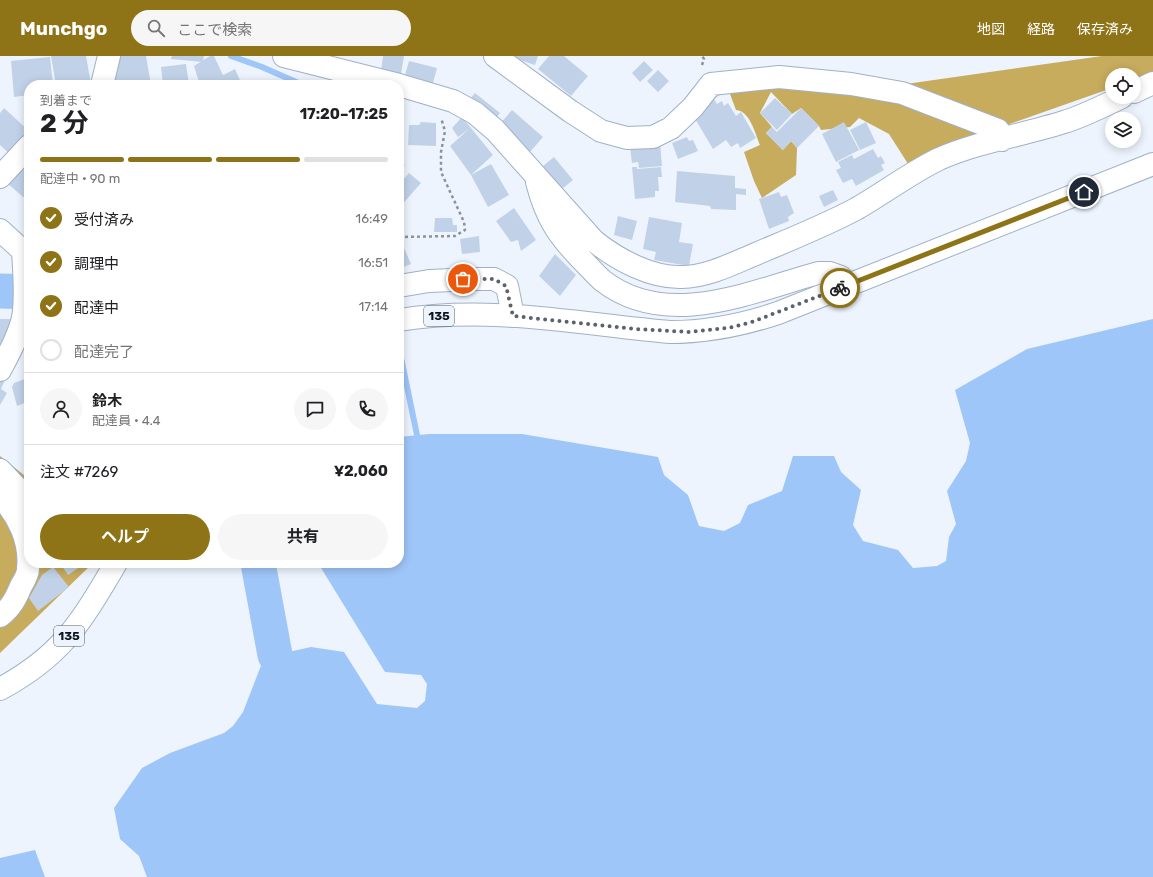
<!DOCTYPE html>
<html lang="ja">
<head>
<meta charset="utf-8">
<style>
  :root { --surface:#fff; --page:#f6f6f6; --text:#202124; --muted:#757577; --line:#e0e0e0; --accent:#8e7317 }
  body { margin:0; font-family:Rubik,"Noto Sans JP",sans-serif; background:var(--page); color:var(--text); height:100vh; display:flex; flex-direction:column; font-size:15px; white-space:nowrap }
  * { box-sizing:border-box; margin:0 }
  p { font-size:13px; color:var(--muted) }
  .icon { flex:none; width:22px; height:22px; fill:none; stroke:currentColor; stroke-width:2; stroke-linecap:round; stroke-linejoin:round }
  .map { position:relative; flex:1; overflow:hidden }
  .panel { position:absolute; left:24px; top:24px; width:380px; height:488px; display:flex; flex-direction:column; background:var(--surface); border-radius:16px; box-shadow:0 2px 10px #0003 }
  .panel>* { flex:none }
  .buttons { position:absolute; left:1105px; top:12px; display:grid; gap:8px }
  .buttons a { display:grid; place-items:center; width:36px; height:36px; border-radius:50%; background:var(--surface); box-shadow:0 2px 10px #0003; font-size:20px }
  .pin { position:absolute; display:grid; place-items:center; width:34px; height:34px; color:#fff; margin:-17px; border:2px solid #fff; border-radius:50%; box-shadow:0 1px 4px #0007 }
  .courier { position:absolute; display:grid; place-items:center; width:40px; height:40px; margin:-20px; border:3px solid #8e7317; border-radius:50%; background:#fff; color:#222; box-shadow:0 1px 5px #0007 }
  .overview em { font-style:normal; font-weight:700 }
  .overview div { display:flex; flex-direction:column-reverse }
  .overview { display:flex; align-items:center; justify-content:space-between; height:68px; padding:0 16px }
  h1 { font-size:26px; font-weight:700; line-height:30px }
  .bar { display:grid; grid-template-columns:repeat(4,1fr); gap:6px 4px; align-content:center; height:48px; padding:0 16px }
  .bar i { height:5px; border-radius:3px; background:var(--line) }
  .bar .current { background:var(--accent) }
  .bar p { grid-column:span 4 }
  .line { display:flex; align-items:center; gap:10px; padding:0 16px; border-top:1px solid var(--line) }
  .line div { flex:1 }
  .round { display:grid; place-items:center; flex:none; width:42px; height:42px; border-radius:21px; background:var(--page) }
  ol { padding:0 16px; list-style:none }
  li { display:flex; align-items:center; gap:12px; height:44px }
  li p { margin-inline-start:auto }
  li .icon { padding:4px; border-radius:50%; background:var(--accent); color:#fff; stroke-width:4 }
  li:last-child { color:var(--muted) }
  li i { width:22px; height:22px; border:2px solid var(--line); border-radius:50% }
  .action { display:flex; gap:8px; margin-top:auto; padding:8px 16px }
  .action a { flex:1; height:46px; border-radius:24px; background:var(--accent); color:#fff; font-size:16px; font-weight:700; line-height:46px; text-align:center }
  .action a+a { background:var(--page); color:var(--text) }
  header { display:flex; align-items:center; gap:24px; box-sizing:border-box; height:56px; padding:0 20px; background:var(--accent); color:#fff }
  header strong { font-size:19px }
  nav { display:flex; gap:22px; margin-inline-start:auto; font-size:14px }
  .search { width:280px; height:36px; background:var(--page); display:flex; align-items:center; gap:10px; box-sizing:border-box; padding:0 14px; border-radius:22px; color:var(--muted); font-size:15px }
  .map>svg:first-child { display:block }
</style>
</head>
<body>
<header>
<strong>Munchgo</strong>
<div class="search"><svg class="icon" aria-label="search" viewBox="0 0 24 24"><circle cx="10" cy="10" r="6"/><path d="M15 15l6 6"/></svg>ここで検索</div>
<nav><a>地図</a><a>経路</a><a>保存済み</a></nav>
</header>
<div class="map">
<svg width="1153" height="821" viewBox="0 0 1153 821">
  <rect width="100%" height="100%" fill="#edf4fd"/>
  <path fill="#c7ac5d" d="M 1102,0 L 1153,0 L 1153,17 L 1134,24 L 1134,19 L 1112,19 L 1112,32 L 995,73 L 910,111 L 889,78 L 859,62 L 850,71 L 821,74 L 819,70 L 801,52 L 792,58 L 771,36 L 760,57 L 772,71 L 766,77 L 783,94 L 791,85 L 797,92 L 796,119 L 762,142 L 754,125 L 744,96 L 760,89 C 755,77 750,55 736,54 L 730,38 L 748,22 L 885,31 Z
    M 0,400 L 29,423 L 29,507 L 92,508 L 0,597 Z"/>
  <path fill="#9fc6f8" d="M 1153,263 L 1153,821 L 147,821 L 139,800 L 120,783 L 114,752 L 142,712 L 170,697 L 224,677 L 233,670 L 243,656 L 262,607 L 275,599 L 311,591 L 344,596 L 377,648 L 417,652 L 425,645 L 427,628 L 421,619 L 385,616 L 318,507 L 399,507 L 399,381 L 429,378 L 522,378 L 658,401 L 664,419 L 688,439 L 699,470 L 724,475 L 740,467 L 748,449 L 782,435 L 793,400 L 834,400 L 841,416 L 861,434 L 853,469 L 863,485 L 898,494 L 913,512 L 937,510 L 946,505 L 949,481 L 956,468 L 947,435 L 966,405 L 970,387 L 955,334 L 1027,293 Z
    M 35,794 L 45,821 L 0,821 L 0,802 Z"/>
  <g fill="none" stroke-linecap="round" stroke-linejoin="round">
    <path stroke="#9fc6f8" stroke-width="6" d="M 231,0 L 262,11 L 303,29
      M 399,292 L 417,379"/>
    <path stroke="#9fc6f8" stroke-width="35" d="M 0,235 L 29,236
      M 258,507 L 275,599"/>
  </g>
  <path fill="#c1d2e8" d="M 51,0 L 86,0 L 91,28 L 56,29 Z
    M 113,0 L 146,0 L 151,29 L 116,29 L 112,18 Z
    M 172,0 L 204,0 L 203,6 L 171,3 Z
    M 210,0 L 214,0 L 223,19 L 235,13 L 242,29 L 200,29 L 194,10 Z
    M 383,0 L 404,0 L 401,18 L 381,15 Z
    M 507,0 L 538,0 L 535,9 Z
    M 549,0 L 564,0 L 588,20 L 571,40 L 538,13 Z
    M 50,1 L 53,29 L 29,29 L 29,39 L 14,41 L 11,5 Z
    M 409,5 L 437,12 L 433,27 L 405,19 Z
    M 644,5 L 653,14 L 640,26 L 632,17 Z
    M 186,8 L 189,29 L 163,29 L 161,11 Z
    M 658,14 L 669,25 L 658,36 L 647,25 Z
    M 715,31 L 720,39 L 714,43 L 717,48 L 722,45 L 724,50 L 728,47 L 736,60 L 741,56 L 756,82 L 740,92 L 738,87 L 731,91 L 726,84 L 713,93 L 691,56 Z
    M 475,37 L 500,57 L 493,66 L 468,45 Z
    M 775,42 L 792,58 L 777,74 L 760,57 Z
    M 4,52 L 29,75 L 29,83 L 13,101 L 0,89 L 0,57 Z
    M 801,52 L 819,70 L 797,92 L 791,85 L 783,94 L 766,77 L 772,71 L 777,76 Z
    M 512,54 L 543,81 L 530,96 L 499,69 Z
    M 462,61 L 493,99 L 471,119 L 450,90 L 469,73 L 458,81 L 452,72 Z
    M 421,66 L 436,67 L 436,90 L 408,89 L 409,69 L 419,69 Z
    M 844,66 L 859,94 L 836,106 L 822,78 Z
    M 866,66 L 876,87 L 860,94 L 850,74 Z
    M 687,81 L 689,85 L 693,84 L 698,95 L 678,103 L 672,87 Z
    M 660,87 L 662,110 L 639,112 L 638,106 L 632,107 L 630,91 Z
    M 873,93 L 878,102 L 881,100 L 885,107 L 881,109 L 884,114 L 856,130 L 852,123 L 843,127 L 836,114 L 841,112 L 838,106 L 852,99 L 854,103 Z
    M 554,101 L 573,124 L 562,133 L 543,110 Z
    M 399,105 L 405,109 L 399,118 Z
    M 27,106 L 29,108 L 29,146 L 8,128 Z
    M 491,108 L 509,139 L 488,151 L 471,119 Z
    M 632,111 L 637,111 L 637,113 L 661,111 L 662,121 L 658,121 L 659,135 L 655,135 L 655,141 L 635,143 Z
    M 677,115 L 735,120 L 735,132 L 746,133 L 746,139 L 736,138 L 736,154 L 711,153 L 710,150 L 675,146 Z
    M 409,117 L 421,127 L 399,152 L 399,123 L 400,122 L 403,124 Z
    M 833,134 L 838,144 L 824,151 L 819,140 Z
    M 779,136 L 781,141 L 787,139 L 794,157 L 788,161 L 789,165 L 769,173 L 759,143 Z
    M 514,152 L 536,184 L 521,195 L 518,184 L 511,186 L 496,165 Z
    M 618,160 L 637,165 L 632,184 L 614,179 Z
    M 649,161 L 682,167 L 679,186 L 693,188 L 689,210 L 654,204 L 656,196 L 643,193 Z
    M 435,162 L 452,162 L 453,169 L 457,169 L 457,176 L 434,176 Z
    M 479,180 L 480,196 L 462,198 L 460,183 Z
    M 401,185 L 411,208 L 399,213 L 399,186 Z
    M 555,198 L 576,219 L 560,240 L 539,220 Z
    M 0,263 L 11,263 L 11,295 L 0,295 Z
    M 0,322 L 5,324 L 1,333 L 7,337 L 0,349 Z
    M 25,323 L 29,333 L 29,345 L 17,350 L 12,331 L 14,327 Z
    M 60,507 L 78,507 L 81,510 L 68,519 Z
    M 53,511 L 69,531 L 38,555 L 29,542 L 42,519 Z"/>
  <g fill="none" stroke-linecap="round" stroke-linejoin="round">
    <defs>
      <path id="minor" d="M 284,0 L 399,29
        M 495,0 L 570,55 L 601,75 L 627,82 L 653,81 L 671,72 L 693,51 L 711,28 L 779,21 L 851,28 L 902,37 L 998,74 L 1002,84
        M 102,29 L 109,0
        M 399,29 L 453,45 L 475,57 L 495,74 L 594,185 C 618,204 651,222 682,221 C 705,221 730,209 751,200 C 786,185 822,171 856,153 C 884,137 910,117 939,103 C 977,86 1023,79 1064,66 C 1084,60 1103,50 1122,41
        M 1134,36 L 1153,27
        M 0,121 L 29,90
        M 537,126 C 546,162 559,181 586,208 C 591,213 597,220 603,225 C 667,274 750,236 818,217 L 830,217 L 841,221 L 846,229
        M 0,174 L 23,195 C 24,214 26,234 24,254 C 23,272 9,298 0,314
        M 399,230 L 429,225 L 474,223 L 494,223 L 507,230 L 513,260
        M 0,414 L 21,436 L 19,467
        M 0,440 C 18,459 31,485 28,513 C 28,518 24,525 21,530 C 16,542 11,552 0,560"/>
      <path id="highway" d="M 399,264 C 489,249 580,268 670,276 C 708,276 742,269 778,257 L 1153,108
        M 0,633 C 63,599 81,566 116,507"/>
    </defs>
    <use href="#minor" stroke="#a0b1c6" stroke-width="24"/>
    <use href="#highway" stroke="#a0b1c6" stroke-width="24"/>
    <path stroke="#8b929a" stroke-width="2.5" stroke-dasharray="3 3" stroke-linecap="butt" d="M 702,9 L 704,3 L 702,0
      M 399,181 L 455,180 L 465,174 L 464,166 L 441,116 L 441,96 L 445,75 L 441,62"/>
    <use href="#minor" stroke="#fff" stroke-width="22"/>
    <use href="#highway" stroke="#fff" stroke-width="22"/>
  </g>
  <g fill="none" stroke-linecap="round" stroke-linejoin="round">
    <path stroke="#5b626a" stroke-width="4" stroke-dasharray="0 7.2" d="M 463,223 L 494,223 L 506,230 L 513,260 L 636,273 L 688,276 L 728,272 L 752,266 L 840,232"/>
    <path stroke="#8e7317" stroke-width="5" d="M 840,232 L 1084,136"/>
  </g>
  <g text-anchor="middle" stroke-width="3.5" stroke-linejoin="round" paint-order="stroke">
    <g fill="#edf4fd" stroke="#50565f" stroke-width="1">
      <rect x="424" y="250" width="30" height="20" rx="3"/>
      <rect x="54" y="570" width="30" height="20" rx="3"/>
    </g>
    <g font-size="12" font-weight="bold" fill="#0d131b">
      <text x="439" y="264">135</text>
      <text x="69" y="584">135</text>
    </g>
  </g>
</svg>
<div class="buttons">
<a><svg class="icon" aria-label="locate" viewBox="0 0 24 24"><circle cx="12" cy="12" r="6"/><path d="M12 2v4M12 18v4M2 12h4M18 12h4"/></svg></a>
<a><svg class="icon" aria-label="layers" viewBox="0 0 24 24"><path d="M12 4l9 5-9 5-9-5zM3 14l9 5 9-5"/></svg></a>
</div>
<div class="pin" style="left:463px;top:223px;background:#ea580c"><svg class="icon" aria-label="bag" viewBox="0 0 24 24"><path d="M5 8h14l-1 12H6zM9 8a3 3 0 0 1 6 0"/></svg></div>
<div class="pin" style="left:1084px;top:136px;background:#1f2937"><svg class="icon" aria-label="home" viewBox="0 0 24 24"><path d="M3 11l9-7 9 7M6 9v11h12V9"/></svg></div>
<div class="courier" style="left:840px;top:232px"><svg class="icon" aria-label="bike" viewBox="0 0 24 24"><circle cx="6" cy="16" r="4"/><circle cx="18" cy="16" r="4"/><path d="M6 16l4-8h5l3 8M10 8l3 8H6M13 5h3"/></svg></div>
<section class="panel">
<div class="overview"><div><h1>2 分</h1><p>到着まで</p></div><em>17:20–17:25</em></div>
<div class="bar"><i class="current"></i><i class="current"></i><i class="current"></i><i></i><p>配達中 · 90 m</p></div>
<ol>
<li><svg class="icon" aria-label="check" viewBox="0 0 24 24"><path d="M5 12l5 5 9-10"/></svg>受付済み<p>16:49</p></li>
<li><svg class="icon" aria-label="check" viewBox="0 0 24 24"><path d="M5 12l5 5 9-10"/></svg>調理中<p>16:51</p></li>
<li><svg class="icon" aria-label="check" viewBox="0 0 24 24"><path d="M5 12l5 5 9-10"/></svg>配達中<p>17:14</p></li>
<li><i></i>配達完了</li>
</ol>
<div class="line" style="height:72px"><a class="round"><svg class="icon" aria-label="person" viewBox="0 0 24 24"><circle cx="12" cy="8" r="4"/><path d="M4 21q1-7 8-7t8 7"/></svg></a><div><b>鈴木</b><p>配達員 · 4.4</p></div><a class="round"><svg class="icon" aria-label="chat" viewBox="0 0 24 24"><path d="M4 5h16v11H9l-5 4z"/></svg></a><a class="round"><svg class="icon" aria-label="phone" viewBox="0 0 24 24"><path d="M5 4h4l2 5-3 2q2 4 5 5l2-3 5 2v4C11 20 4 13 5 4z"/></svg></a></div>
<div class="line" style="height:52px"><div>注文 #7269</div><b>¥2,060</b></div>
<div class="action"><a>ヘルプ</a><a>共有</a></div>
</section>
</div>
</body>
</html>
